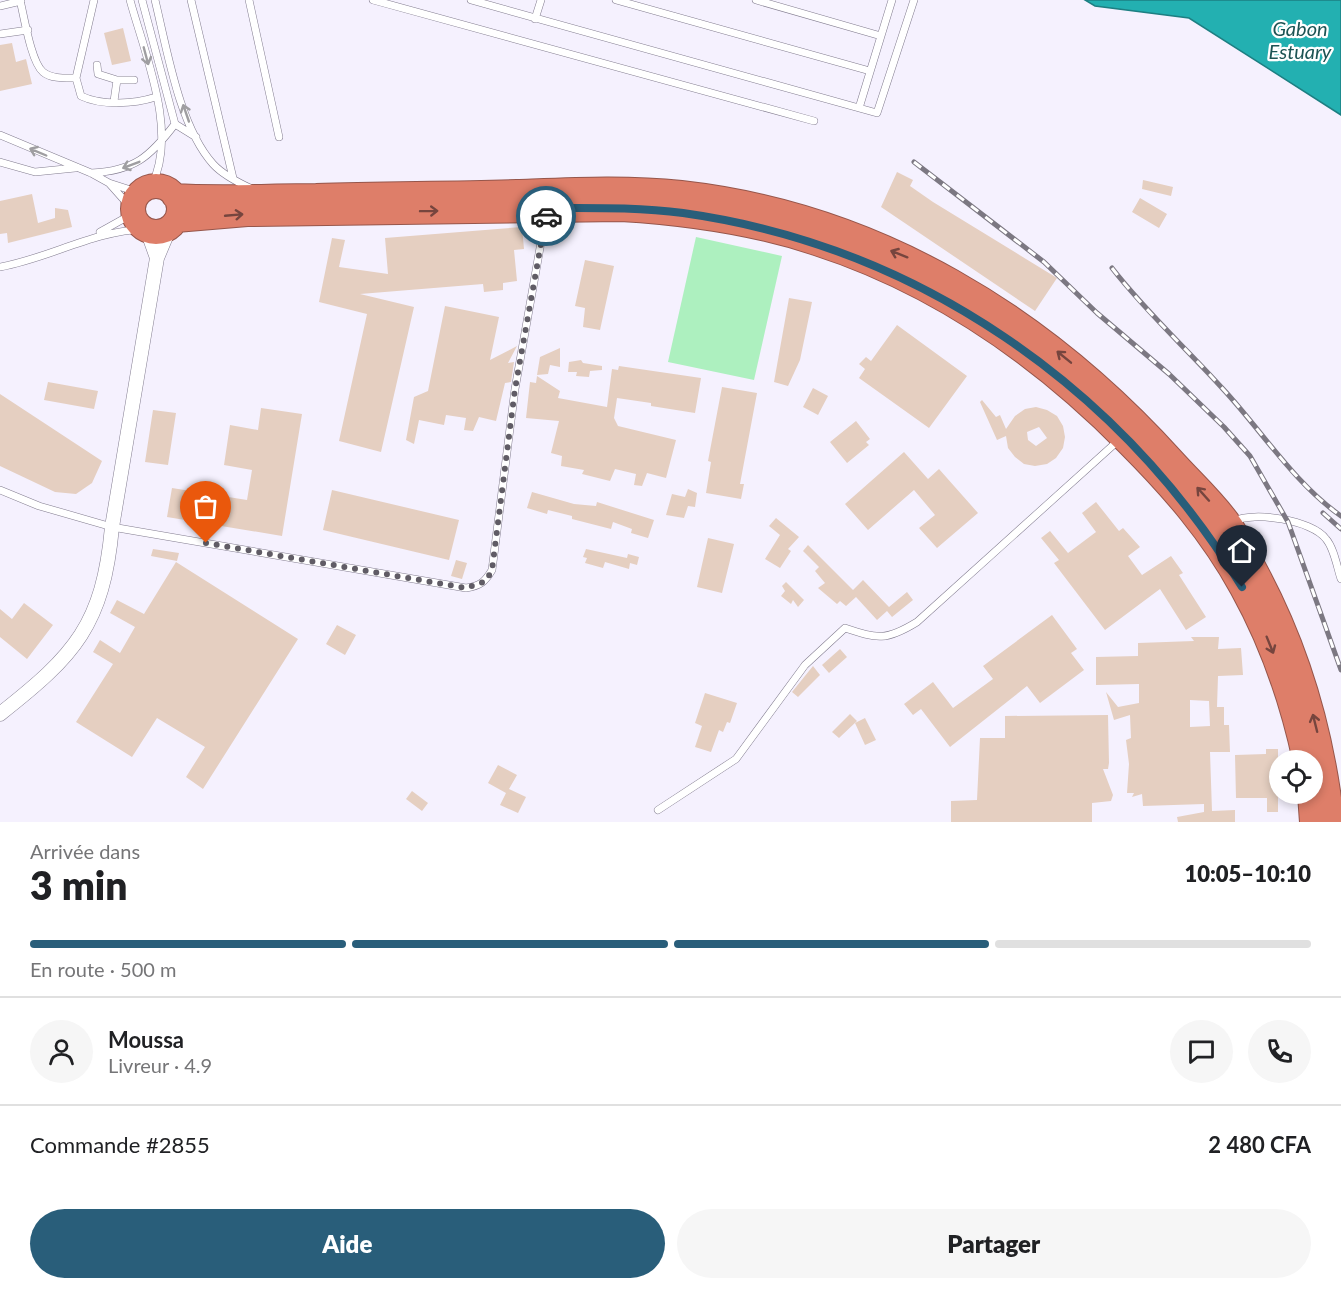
<!DOCTYPE html>
<html lang="fr">
<head>
<meta charset="utf-8">
<style>
  :root { --surface:#fff; --page:#f6f6f6; --text:#202124; --muted:#757577; --line:#e0e0e0; --accent:#295e7a }
  body { margin:0; font-family:Lato,sans-serif; background:var(--page); color:var(--text); height:100vh; display:flex; flex-direction:column; font-size:22px; white-space:nowrap }
  * { box-sizing:border-box; margin:0 }
  p { font-size:20px; color:var(--muted) }
  .icon { flex:none; width:33px; height:33px; fill:none; stroke:currentColor; stroke-width:2; stroke-linecap:round; stroke-linejoin:round }
  .map { position:relative; height:822px; overflow:hidden }
  .drawer { display:flex; flex-direction:column; background:var(--surface); flex:1 }
  .drawer>* { flex:none }
  .controls { position:absolute; left:1269px; top:750px; display:grid; gap:12px }
  .controls a { display:grid; place-items:center; width:54px; height:54px; border-radius:50%; background:var(--surface); box-shadow:0 3px 9px #0003; font-size:30px }
  .pin { position:absolute; display:grid; place-items:center; width:51px; height:51px; color:#fff; margin:-62px -26px; border-radius:50% 50% 50% 0; rotate:-45deg; box-shadow:0 0 6px #0007 }
  .pin .icon { rotate:45deg }
  .courier { position:absolute; display:grid; place-items:center; width:60px; height:60px; margin:-30px; border:4px solid #295e7a; border-radius:50%; background:#fff; color:#222; box-shadow:0 2px 8px #0007 }
  .headline em { font-style:normal; font-weight:800 }
  .headline div { display:flex; flex-direction:column-reverse }
  .headline { display:flex; align-items:center; justify-content:space-between; height:102px; padding:0 30px }
  h1 { font-size:39px; font-weight:800; line-height:45px }
  .bar { display:grid; grid-template-columns:repeat(4,1fr); gap:9px 6px; align-content:center; height:72px; padding:0 30px }
  .bar i { height:8px; border-radius:4px; background:var(--line) }
  .bar .active { background:var(--accent) }
  .bar p { grid-column:span 4 }
  .line { display:flex; align-items:center; gap:15px; padding:0 30px; border-top:2px solid var(--line) }
  .line div { flex:1 }
  .round { display:grid; place-items:center; flex:none; width:63px; height:63px; border-radius:32px; background:var(--page) }
  .primary-button { display:flex; gap:12px; margin-top:auto; padding:12px 30px }
  .primary-button a { flex:1; height:69px; border-radius:36px; background:var(--accent); color:#fff; font-size:24px; font-weight:800; line-height:69px; text-align:center }
  .primary-button a+a { background:var(--page); color:var(--text) }
  .map>svg:first-child { display:block }
</style>
</head>
<body>
<div class="map">
<svg width="1341" height="822" viewBox="0 0 1341 822">
  <rect width="100%" height="100%" fill="#f5f1fe"/>
  <path fill="#adf0bf" d="M 696,237 L 782,256 L 754,380 L 668,362 Z"/>
  <path fill="#23b0b1" stroke="#1d7f82" stroke-width="1.5" d="M 1085,0 L 1341,0 L 1341,115 L 1189,18 L 1095,6 Z"/>
  <path fill="#e5cfc1" fill-rule="evenodd" d="M 123,28 L 131,61 L 112,65 L 104,33 Z
    M 12,43 L 16,62 L 26,59 L 32,84 L 0,91 L 0,45 Z
    M 897,172 L 913,180 L 910,186 L 933,202 L 1057,278 L 1035,311 L 881,207 Z
    M 1143,180 L 1173,187 L 1171,196 L 1142,189 Z
    M 32,194 L 38,223 L 55,218 L 55,208 L 68,210 L 72,227 L 8,243 L 7,233 L 0,234 L 0,201 Z
    M 1140,198 L 1167,214 L 1159,228 L 1132,212 Z
    M 522,227 L 524,249 L 514,250 L 517,281 L 503,283 L 503,290 L 484,292 L 483,284 L 360,294 L 414,307 L 381,452 L 339,441 L 367,314 L 319,302 L 332,238 L 345,240 L 339,267 L 388,274 L 385,238 Z
    M 585,260 L 614,266 L 600,330 L 583,327 L 585,308 L 575,306 Z
    M 789,298 L 812,302 L 800,360 L 788,386 L 774,382 Z
    M 445,306 L 499,317 L 490,360 L 517,346 L 508,363 L 514,362 L 511,382 L 505,383 L 496,421 L 479,417 L 473,431 L 464,430 L 466,418 L 446,415 L 444,425 L 419,420 L 414,444 L 406,440 L 414,397 L 428,391 Z
    M 897,325 L 967,376 L 929,428 L 859,378 L 865,369 L 859,364 L 866,357 L 871,361 Z
    M 560,348 L 560,367 L 550,365 L 548,374 L 537,375 L 540,357 Z
    M 581,360 L 583,363 L 602,366 L 602,370 L 590,371 L 589,377 L 576,376 L 577,372 L 568,372 L 569,362 Z
    M 619,366 L 701,378 L 695,413 L 651,406 L 651,403 L 617,398 L 614,418 L 618,426 L 676,440 L 666,478 L 647,473 L 642,486 L 634,485 L 636,474 L 615,469 L 610,481 L 582,474 L 584,470 L 561,466 L 562,456 L 551,453 L 559,421 L 526,418 L 530,382 L 536,383 L 537,376 L 560,391 L 558,398 L 607,407 L 612,369 L 618,370 Z
    M 48,382 L 98,391 L 94,409 L 44,400 Z
    M 722,387 L 757,393 L 740,484 L 744,484 L 741,499 L 706,493 L 711,462 L 708,461 Z
    M 813,388 L 828,396 L 818,415 L 803,407 Z
    M 0,394 L 102,461 L 92,483 L 76,494 L 55,492 L 0,466 Z
    M 982,400 L 996,417 L 1000,415 L 1006,429 L 1015,416 L 1025,409 L 1036,407 L 1047,410 L 1057,416 L 1063,426 L 1065,437 L 1063,448 L 1056,458 L 1047,464 L 1035,466 L 1024,464 L 1015,457 L 1008,448 L 1006,436 L 997,440 L 980,402 ZM 1039,427 L 1047,438 L 1036,446 L 1028,440 L 1027,432 Z
    M 261,408 L 302,414 L 282,536 L 167,517 L 172,488 L 247,500 L 252,470 L 224,465 L 230,425 L 258,430 Z
    M 153,410 L 176,413 L 168,465 L 145,462 Z
    M 856,421 L 870,439 L 866,442 L 869,445 L 847,463 L 830,442 Z
    M 904,452 L 928,479 L 939,469 L 978,513 L 937,548 L 919,528 L 935,515 L 914,490 L 868,530 L 845,504 Z
    M 688,489 L 697,493 L 695,507 L 688,506 L 684,518 L 666,515 L 672,494 L 685,497 Z
    M 332,490 L 459,520 L 449,560 L 323,530 Z
    M 532,492 L 574,504 L 596,506 L 597,502 L 654,520 L 648,538 L 631,533 L 632,529 L 613,522 L 611,529 L 572,519 L 572,516 L 548,510 L 547,514 L 527,508 Z
    M 1096,502 L 1119,531 L 1123,528 L 1140,547 L 1128,556 L 1142,575 L 1171,556 L 1183,573 L 1179,575 L 1206,617 L 1186,630 L 1160,589 L 1105,630 L 1054,563 L 1059,560 L 1041,538 L 1050,531 L 1068,553 L 1096,532 L 1082,513 Z
    M 776,518 L 799,537 L 788,549 L 791,551 L 780,568 L 765,559 L 780,535 L 769,526 Z
    M 708,538 L 734,544 L 722,593 L 697,587 Z
    M 808,545 L 853,590 L 863,580 L 889,607 L 907,592 L 913,600 L 892,617 L 887,611 L 877,620 L 856,597 L 846,606 L 840,601 L 837,604 L 818,588 L 825,583 L 815,571 L 819,567 L 803,551 Z
    M 153,549 L 179,553 L 177,561 L 151,556 Z
    M 586,549 L 627,558 L 628,554 L 639,557 L 637,565 L 630,563 L 629,569 L 605,562 L 603,568 L 585,563 L 587,558 L 583,557 Z
    M 456,560 L 467,563 L 462,579 L 451,576 Z
    M 176,562 L 298,639 L 203,789 L 186,777 L 205,747 L 157,718 L 132,757 L 76,722 L 113,664 L 93,652 L 100,640 L 120,653 L 135,627 L 110,613 L 117,600 L 144,614 Z
    M 786,582 L 804,600 L 798,607 L 793,600 L 791,604 L 781,596 L 785,591 L 782,586 Z
    M 24,603 L 53,625 L 27,659 L 0,637 L 0,609 L 12,619 Z
    M 1052,615 L 1077,649 L 1071,653 L 1084,670 L 1040,703 L 1027,686 L 950,747 L 921,709 L 913,715 L 904,704 L 933,682 L 953,708 L 993,679 L 983,666 Z
    M 337,625 L 356,635 L 345,655 L 326,644 Z
    M 1191,637 L 1219,637 L 1218,649 L 1241,648 L 1243,675 L 1218,676 L 1217,707 L 1224,707 L 1224,725 L 1229,725 L 1230,752 L 1210,752 L 1212,811 L 1235,810 L 1235,822 L 1178,822 L 1177,817 L 1204,812 L 1204,804 L 1143,806 L 1142,794 L 1132,797 L 1134,793 L 1127,793 L 1129,764 L 1126,740 L 1131,738 L 1130,715 L 1114,720 L 1106,692 L 1118,707 L 1139,703 L 1139,684 L 1096,685 L 1096,657 L 1138,656 L 1138,643 L 1194,641 ZM 1190,700 L 1209,701 L 1210,726 L 1190,727 Z
    M 840,649 L 847,657 L 829,673 L 822,665 Z
    M 813,666 L 820,675 L 798,697 L 792,692 Z
    M 705,693 L 737,703 L 730,723 L 727,722 L 723,732 L 719,730 L 711,752 L 695,747 L 702,726 L 695,723 Z
    M 850,714 L 857,721 L 839,738 L 832,732 Z
    M 1108,715 L 1109,763 L 1108,769 L 1103,769 L 1113,795 L 1111,801 L 1092,803 L 1092,822 L 951,822 L 951,801 L 977,800 L 980,738 L 1005,738 L 1005,716 Z
    M 865,718 L 876,740 L 865,745 L 855,723 Z
    M 1266,749 L 1278,749 L 1278,812 L 1267,812 L 1267,798 L 1236,798 L 1235,755 L 1266,754 Z
    M 498,765 L 517,775 L 509,789 L 526,797 L 518,813 L 500,805 L 506,793 L 488,783 Z
    M 412,791 L 428,803 L 422,811 L 406,799 Z"/>
  <g fill="none" stroke-linecap="round" stroke-linejoin="round">
    <defs>
      <path id="lane" d="M 20,0 C 24,16 31,62 43,72 C 51,79 66,78 76,78 L 81,96 C 102,106 134,104 156,97
        M 130,0 C 145,55 179,133 151,187
        M 155,0 C 167,49 179,126 213,164 C 222,174 239,183 252,189
        M 191,0 L 233,178
        M 249,0 L 279,137
        M 373,0 L 814,121
        M 471,0 L 877,113 L 914,0
        M 616,0 L 870,71
        M 756,0 L 881,36
        M 0,6 L 21,1
        M 535,19 L 541,0
        M 0,34 L 28,30
        M 97,65 L 98,74 L 117,80 L 114,101
        M 76,78 L 94,0
        M 117,80 L 134,80
        M 859,108 L 892,0
        M 175,124 L 196,137
        M 0,135 L 91,173 L 109,183
        M 0,162 L 35,172 L 75,168
        M 91,173 C 134,171 150,157 175,124 L 142,0
        M 133,210 L 109,183 L 140,193
        M 100,232 L 134,213
        M 0,267 C 50,258 93,231 145,229
        M 0,490 L 39,506 L 112,527 L 466,588 C 480,586 485,582 492,570 L 515,389 L 546,214
        M 1234,521 C 1254,511 1312,520 1326,539 C 1334,548 1337,567 1341,579
        M 658,810 L 736,759 L 805,665 L 845,628 C 878,639 886,641 917,622 L 1120,439"/>
      <path id="street" d="M 147,230 L 157,258
        M 0,714 C 75,655 103,625 112,527 L 157,258 L 170,227"/>
      <path id="highway" d="M133 209a23 23 0 1 1 46 0a23 23 0 1 1-46 0Z
        M 174,196 C 221,199 269,196 316,196 C 383,194 450,194 517,192 C 571,190 627,187 681,193 C 877,215 1043,317 1173,461 C 1191,481 1212,500 1228,522 C 1238,535 1245,553 1254,568 C 1297,647 1322,732 1332,822
        M 176,220 L 247,214 L 621,209 C 687,213 753,222 816,243 C 937,282 1039,353 1128,443 C 1172,487 1212,533 1242,588 C 1272,642 1292,700 1305,760
        M 1310,794 L 1312,822"/>
    </defs>
    <use href="#lane" stroke="#827c8f" stroke-width="8"/>
    <use href="#street" stroke="#827c8f" stroke-width="15"/>
    <use href="#highway" stroke="#96564b" stroke-width="26"/>
    <use href="#lane" stroke="#fff" stroke-width="7"/>
    <use href="#street" stroke="#fff" stroke-width="14"/>
    <use href="#highway" stroke="#de7e69" stroke-width="24"/>
    <defs>
      <path id="rail" d="M 914,162 L 1044,262 L 1097,313 L 1169,374 L 1224,427 L 1250,456 L 1288,522 L 1341,670
        M 1112,268 C 1146,312 1186,348 1223,389 C 1262,431 1294,483 1341,516
        M 1323,513 L 1341,529"/>
    </defs>
    <use href="#rail" stroke="#7c7882" stroke-width="5"/>
    <use href="#rail" stroke="#fff" stroke-width="3" stroke-dasharray="9" stroke-linecap="butt"/>
  </g>
  <defs><path id="oneway-shaft" d="M-6 0H5M1.5-3L5.5 0L1.5 3" fill="none" stroke-width="1.6" stroke-linecap="round" stroke-linejoin="round" transform="scale(1.5)"/></defs>
  <g stroke="#9f9ea1">
    <use href="#oneway-shaft" transform="translate(146 56) rotate(75)"/>
    <use href="#oneway-shaft" transform="translate(186 113) rotate(-109)"/>
    <use href="#oneway-shaft" transform="translate(38 152) rotate(-157)"/>
    <use href="#oneway-shaft" transform="translate(131 165) rotate(159)"/>
  </g>
  <g stroke="#76453e">
    <use href="#oneway-shaft" transform="translate(429 211) rotate(-1)"/>
    <use href="#oneway-shaft" transform="translate(234 215) rotate(-5)"/>
    <use href="#oneway-shaft" transform="translate(899 254) rotate(-158)"/>
    <use href="#oneway-shaft" transform="translate(1064 357) rotate(-141)"/>
    <use href="#oneway-shaft" transform="translate(1203 494) rotate(-132)"/>
    <use href="#oneway-shaft" transform="translate(1270 645) rotate(68)"/>
    <use href="#oneway-shaft" transform="translate(1315 723) rotate(-104)"/>
  </g>
  <g fill="none" stroke-linecap="round" stroke-linejoin="round">
    <path stroke="#605c65" stroke-width="6" stroke-dasharray="0 10.8" d="M 206,543 L 466,588 L 486,581 L 492,570 L 515,389 L 546,216"/>
    <path stroke="#295e7a" stroke-width="8" d="M 546,216 L 547,208 C 593,208 639,207 683,213 C 918,246 1119,386 1242,587"/>
  </g>
  <g text-anchor="middle" stroke-width="4.5" stroke-linejoin="round" paint-order="stroke">
    <g font-size="20" font-style="italic" fill="#1d5454" stroke="#fff">
      <text x="1300" y="36">Gabon<tspan x="1300" dy="23">Estuary</tspan></text>
    </g>
  </g>
</svg>
<div class="controls">
<a><svg class="icon" aria-label="locate" viewBox="0 0 24 24"><circle cx="12" cy="12" r="6"/><path d="M12 2v4M12 18v4M2 12h4M18 12h4"/></svg></a>
</div>
<div class="pin" style="left:206px;top:543px;background:#ea580c"><svg class="icon" aria-label="bag" viewBox="0 0 24 24"><path d="M5 8h14l-1 12H6zM9 8a3 3 0 0 1 6 0"/></svg></div>
<div class="pin" style="left:1242px;top:587px;background:#1f2937"><svg class="icon" aria-label="home" viewBox="0 0 24 24"><path d="M3 11l9-7 9 7M6 9v11h12V9"/></svg></div>
<div class="courier" style="left:546px;top:216px"><svg class="icon" aria-label="car" viewBox="0 0 24 24"><path d="M5 17H2v-5l4-1 3-4h7l3 4 3 1v5h-3M9 17h6M6 11h13"/><circle cx="7" cy="17" r="2"/><circle cx="17" cy="17" r="2"/></svg></div>
</div>
<section class="drawer">
<div class="headline"><div><h1>3 min</h1><p>Arrivée dans</p></div><em>10:05–10:10</em></div>
<div class="bar"><i class="active"></i><i class="active"></i><i class="active"></i><i></i><p>En route · 500 m</p></div>
<div class="line" style="height:108px"><a class="round"><svg class="icon" aria-label="person" viewBox="0 0 24 24"><circle cx="12" cy="8" r="4"/><path d="M4 21q1-7 8-7t8 7"/></svg></a><div><b>Moussa</b><p>Livreur · 4.9</p></div><a class="round"><svg class="icon" aria-label="chat" viewBox="0 0 24 24"><path d="M4 5h16v11H9l-5 4z"/></svg></a><a class="round"><svg class="icon" aria-label="phone" viewBox="0 0 24 24"><path d="M5 4h4l2 5-3 2q2 4 5 5l2-3 5 2v4C11 20 4 13 5 4z"/></svg></a></div>
<div class="line" style="height:78px"><div>Commande #2855</div><b>2 480 CFA</b></div>
<div class="primary-button"><a>Aide</a><a>Partager</a></div>
</section>
</body>
</html>
